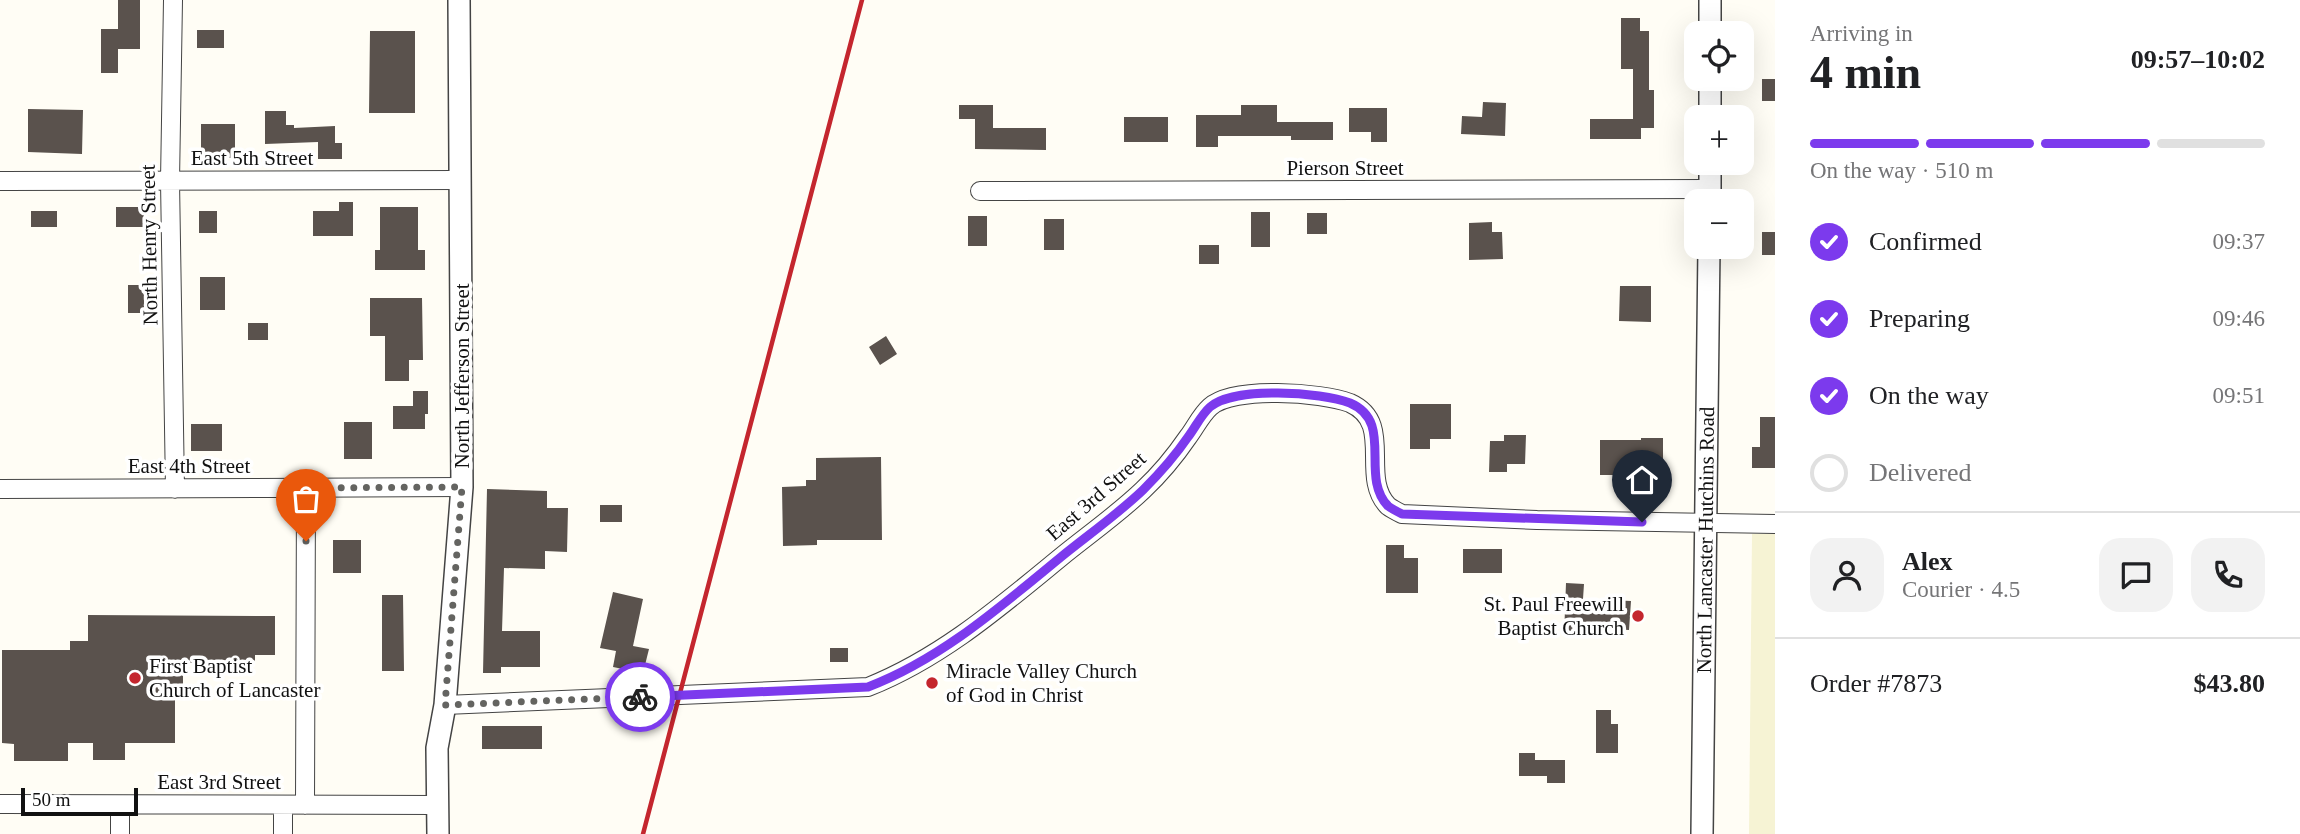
<!DOCTYPE html>
<html lang="en">
<head>
<meta charset="utf-8">
<style>
  :root { --surface:#fff; --page:#f2f2f2; --text:#202124; --muted:#757577; --line:#e0e0e0; --accent:#7c3aed }
  body { margin:0; font-family:"Times New Roman",serif; background:var(--page); color:var(--text); height:100vh; display:flex; flex-direction:column; font-size:26px; white-space:nowrap }
  * { box-sizing:border-box; margin:0 }
  p { font-size:23px; color:var(--muted) }
  .icon { flex:none; width:38px; height:38px; fill:none; stroke:currentColor; stroke-width:2; stroke-linecap:round; stroke-linejoin:round }
  .map { position:relative; flex:1; overflow:hidden }
  .drawer { display:flex; flex-direction:column; background:var(--surface); width:525px }
  .drawer>* { flex:none }
  .tools { position:absolute; left:1684px; top:21px; display:grid; gap:14px }
  .tools a { display:grid; place-items:center; width:70px; height:70px; border-radius:14px; background:var(--surface); box-shadow:0 7px 28px #0002; font-size:35px }
  .scale { position:absolute; left:21px; bottom:18px; width:117px; box-sizing:border-box; padding-left:7px; border:4px solid #111; border-top:0; font-size:19px; line-height:24px; white-space:nowrap; color:#111; -webkit-text-stroke:5px #fff; paint-order:stroke }
  .pin { position:absolute; display:grid; place-items:center; width:60px; height:60px; color:#fff; margin:-72px -30px; border-radius:50% 50% 50% 0; rotate:-45deg; box-shadow:0 0 7px #0007 }
  .pin .icon { rotate:45deg }
  .courier { position:absolute; display:grid; place-items:center; width:70px; height:70px; margin:-35px; border:5px solid #7c3aed; border-radius:50%; background:#fff; color:#222; box-shadow:0 2px 9px #0007 }
  .overview em { font-style:normal; font-weight:700 }
  .overview div { display:flex; flex-direction:column-reverse }
  .overview { display:flex; align-items:center; justify-content:space-between; height:119px; padding:0 35px }
  h1 { font-size:46px; font-weight:700; line-height:52px }
  .bar { display:grid; grid-template-columns:repeat(4,1fr); gap:10px 7px; align-content:center; height:84px; padding:0 35px }
  .bar i { height:9px; border-radius:5px; background:var(--line) }
  .bar .active { background:var(--accent) }
  .bar p { grid-column:span 4 }
  .line { display:flex; align-items:center; gap:18px; padding:0 35px; border-top:2px solid var(--line) }
  .line div { flex:1 }
  .round { display:grid; place-items:center; flex:none; width:74px; height:74px; border-radius:21px; background:var(--page) }
  ol { padding:0 35px; list-style:none }
  li { display:flex; align-items:center; gap:21px; height:77px }
  li p { margin-inline-start:auto }
  li .icon { padding:7px; border-radius:50%; background:var(--accent); color:#fff; stroke-width:4 }
  li:last-child { color:var(--muted) }
  li i { width:38px; height:38px; border:4px solid var(--line); border-radius:50% }
  main { display:flex; flex:1; min-height:0 }
  .map>svg:first-child { display:block }
</style>
</head>
<body>
<main>
<div class="map">
<svg width="1775" height="834" viewBox="0 0 1775 834">
  <rect width="100%" height="100%" fill="#fffdf5"/>
  <path fill="#f6f3d4" d="M 1752,534 L 1775,534 L 1775,834 L 1749,834 Z"/>
  <path fill="#5a524d" d="M 118,0 L 140,0 L 140,49 L 118,49 L 118,73 L 101,73 L 101,29 L 118,29 Z
    M 1621,18 L 1640,18 L 1640,31 L 1649,31 L 1649,90 L 1654,90 L 1654,128 L 1641,128 L 1641,139 L 1590,139 L 1590,119 L 1633,119 L 1633,69 L 1621,69 Z
    M 197,30 L 224,30 L 224,48 L 197,48 Z
    M 370,31 L 415,31 L 415,113 L 369,113 Z
    M 1762,79 L 1775,79 L 1775,101 L 1762,101 Z
    M 1483,102 L 1506,103 L 1505,136 L 1461,134 L 1462,116 L 1482,117 Z
    M 959,105 L 993,105 L 993,128 L 1046,128 L 1046,150 L 975,149 L 975,119 L 959,119 Z
    M 1241,105 L 1277,105 L 1277,122 L 1333,122 L 1333,140 L 1291,140 L 1291,136 L 1218,136 L 1218,147 L 1196,147 L 1196,115 L 1241,115 Z
    M 1349,108 L 1387,108 L 1387,142 L 1371,142 L 1371,132 L 1349,132 Z
    M 28,109 L 83,110 L 82,154 L 28,152 Z
    M 265,111 L 286,111 L 286,125 L 294,125 L 294,128 L 335,126 L 335,143 L 342,143 L 342,159 L 318,159 L 318,142 L 265,144 Z
    M 1124,117 L 1168,117 L 1168,142 L 1124,142 Z
    M 201,124 L 235,124 L 235,158 L 201,158 Z
    M 339,202 L 353,202 L 353,236 L 313,236 L 313,211 L 339,211 Z
    M 116,207 L 144,207 L 144,227 L 116,227 Z
    M 380,207 L 418,207 L 418,250 L 425,250 L 425,270 L 375,270 L 375,250 L 380,250 Z
    M 31,211 L 57,211 L 57,227 L 31,227 Z
    M 199,211 L 217,211 L 217,233 L 199,233 Z
    M 1251,212 L 1270,212 L 1270,247 L 1251,247 Z
    M 1307,213 L 1327,213 L 1327,234 L 1307,234 Z
    M 968,216 L 987,216 L 987,246 L 968,246 Z
    M 1044,219 L 1064,219 L 1064,250 L 1044,250 Z
    M 1492,222 L 1492,232 L 1502,232 L 1503,259 L 1469,260 L 1469,223 Z
    M 1762,232 L 1775,232 L 1775,255 L 1762,255 Z
    M 1199,245 L 1219,245 L 1219,264 L 1199,264 Z
    M 200,277 L 225,277 L 225,310 L 200,310 Z
    M 128,285 L 144,285 L 144,313 L 128,313 Z
    M 1620,286 L 1651,286 L 1651,322 L 1619,321 Z
    M 370,298 L 422,298 L 423,360 L 409,360 L 409,381 L 385,381 L 385,336 L 370,336 Z
    M 248,323 L 268,323 L 268,340 L 248,340 Z
    M 886,336 L 897,354 L 880,365 L 869,347 Z
    M 413,391 L 428,391 L 428,414 L 425,414 L 425,429 L 393,429 L 393,406 L 413,406 Z
    M 1410,404 L 1451,404 L 1451,439 L 1430,439 L 1430,449 L 1410,449 Z
    M 1760,417 L 1775,417 L 1775,468 L 1752,468 L 1752,447 L 1760,447 Z
    M 344,422 L 372,422 L 372,459 L 344,459 Z
    M 191,424 L 222,424 L 222,451 L 191,451 Z
    M 1504,435 L 1526,435 L 1525,464 L 1507,464 L 1507,472 L 1489,472 L 1490,441 L 1504,441 Z
    M 1641,438 L 1663,438 L 1663,470 L 1625,470 L 1625,475 L 1600,475 L 1600,440 L 1641,440 Z
    M 881,457 L 882,540 L 817,540 L 817,545 L 783,546 L 782,487 L 806,486 L 806,480 L 816,480 L 816,458 Z
    M 487,489 L 547,491 L 547,508 L 568,508 L 567,552 L 545,551 L 545,569 L 504,568 L 502,631 L 540,631 L 540,667 L 501,667 L 501,673 L 483,673 Z
    M 600,505 L 622,505 L 622,522 L 600,522 Z
    M 333,540 L 361,540 L 361,573 L 333,573 Z
    M 1386,545 L 1404,545 L 1404,558 L 1418,558 L 1418,593 L 1386,593 Z
    M 1463,549 L 1502,549 L 1502,573 L 1463,573 Z
    M 1566,583 L 1584,584 L 1583,599 L 1631,601 L 1629,630 L 1581,627 L 1581,637 L 1564,636 Z
    M 613,592 L 643,599 L 633,646 L 649,649 L 643,673 L 613,667 L 616,651 L 600,648 Z
    M 382,595 L 403,595 L 404,671 L 382,671 Z
    M 88,615 L 275,616 L 275,655 L 255,655 L 255,663 L 183,663 L 183,691 L 175,691 L 175,743 L 125,743 L 125,760 L 93,760 L 93,743 L 68,743 L 68,761 L 14,761 L 14,744 L 2,743 L 2,650 L 70,650 L 70,641 L 88,641 Z
    M 830,648 L 848,648 L 848,662 L 830,662 Z
    M 1596,710 L 1611,710 L 1611,724 L 1618,724 L 1618,753 L 1596,753 Z
    M 482,726 L 542,726 L 542,749 L 482,749 Z
    M 1519,753 L 1535,753 L 1535,760 L 1565,760 L 1565,783 L 1547,783 L 1547,776 L 1519,776 Z"/>
  <g fill="none" stroke-linecap="round" stroke-linejoin="round">
    <defs>
      <path id="minor" d="M 173,0 L 170,181 L 175,489
        M 0,181 L 461,180
        M 980,191 L 1710,189
        M 0,489 L 462,487
        M 445,705 L 868,687 C 941,658 1000,607 1061,557 C 1088,535 1118,514 1143,490 C 1159,475 1175,456 1188,437 C 1195,428 1201,415 1210,407 C 1233,386 1321,392 1350,403 C 1395,423 1359,476 1388,506 C 1392,509 1398,512 1402,514 L 1537,520 L 1775,524
        M 0,804 L 437,805
        M 305,805 L 306,488
        M 120,834 L 120,805
        M 283,834 L 283,805"/>
      <g id="tertiary">
        <path d="M 1710,33 L 1710,0"/>
        <path d="M 1710,117 L 1710,79"/>
        <path d="M 1710,201 L 1710,163"/>
        <path d="M 438,834 L 437,748 L 445,705 L 462,487 L 459,0"/>
        <path id="s1" d="M 1702,834 L 1709,247"/>
      </g>
    </defs>
    <use href="#minor" stroke="#444" stroke-width="20"/>
    <use href="#tertiary" stroke="#444" stroke-width="24"/>
    <use href="#minor" stroke="#fff" stroke-width="18"/>
    <use href="#tertiary" stroke="#fff" stroke-width="21"/>
    <path stroke="#c4262e" stroke-width="4.5" d="M 643,834 L 862,0"/>
  </g>
  <g fill="none" stroke-linecap="round" stroke-linejoin="round">
    <path stroke="#646461" stroke-width="7" stroke-dasharray="0 12.6" d="M 306,541 L 306,488 L 462,487 L 445,705 L 640,697"/>
    <path stroke="#7c3aed" stroke-width="9" d="M 640,697 L 868,687 C 941,659 1000,607 1061,557 C 1088,535 1118,514 1143,490 C 1159,474 1175,456 1188,437 C 1195,428 1201,415 1210,407 C 1234,386 1321,392 1350,403 C 1395,422 1359,476 1388,506 C 1392,509 1398,512 1402,514 L 1642,522"/>
  </g>
  <g fill="#c4262e" stroke="#fff" stroke-width="2.5">
    <circle cx="1638" cy="616" r="7"/>
    <circle cx="135" cy="678" r="7"/>
    <circle cx="932" cy="683" r="7"/>
  </g>
  <g text-anchor="middle" stroke-width="7" stroke-linejoin="round" paint-order="stroke">
    <g font-size="21" fill="#111" stroke="#fff">
      <text x="252" y="165">East 5th Street</text>
      <text x="1345" y="175">Pierson Street</text>
      <text transform="translate(149 245) rotate(-91)" y="7">North Henry Street</text>
      <text transform="translate(462 376) rotate(-90)" y="7">North Jefferson Street</text>
      <text x="189" y="473">East 4th Street</text>
      <text transform="translate(1096 496) rotate(-41)" y="7">East 3rd Street</text>
      <text dy="7" stroke="none"><textPath href="#s1" startOffset="294">North Lancaster Hutchins Road</textPath></text>
      <text x="219" y="789">East 3rd Street</text>
    </g>
    <g font-size="21" fill="#111" stroke="#fff" text-anchor="start">
      <text x="1624" y="611" text-anchor="end">St. Paul Freewill<tspan x="1624" dy="24">Baptist Church</tspan></text>
      <text x="149" y="673">First Baptist<tspan x="149" dy="24">Church of Lancaster</tspan></text>
      <text x="946" y="678">Miracle Valley Church<tspan x="946" dy="24">of God in Christ</tspan></text>
    </g>
  </g>
</svg>
<div class="tools">
<a><svg class="icon" aria-label="locate" viewBox="0 0 24 24"><circle cx="12" cy="12" r="6"/><path d="M12 2v4M12 18v4M2 12h4M18 12h4"/></svg></a>
<a>+</a>
<a>−</a>
</div>
<div class="scale">50 m</div>
<div class="pin" style="left:306px;top:541px;background:#ea580c"><svg class="icon" aria-label="bag" viewBox="0 0 24 24"><path d="M5 8h14l-1 12H6zM9 8a3 3 0 0 1 6 0"/></svg></div>
<div class="pin" style="left:1642px;top:522px;background:#1f2937"><svg class="icon" aria-label="home" viewBox="0 0 24 24"><path d="M3 11l9-7 9 7M6 9v11h12V9"/></svg></div>
<div class="courier" style="left:640px;top:697px"><svg class="icon" aria-label="bike" viewBox="0 0 24 24"><circle cx="6" cy="16" r="4"/><circle cx="18" cy="16" r="4"/><path d="M6 16l4-8h5l3 8M10 8l3 8H6M13 5h3"/></svg></div>
</div>
<section class="drawer">
<div class="overview"><div><h1>4 min</h1><p>Arriving in</p></div><em>09:57–10:02</em></div>
<div class="bar"><i class="active"></i><i class="active"></i><i class="active"></i><i></i><p>On the way · 510 m</p></div>
<ol>
<li><svg class="icon" aria-label="check" viewBox="0 0 24 24"><path d="M5 12l5 5 9-10"/></svg>Confirmed<p>09:37</p></li>
<li><svg class="icon" aria-label="check" viewBox="0 0 24 24"><path d="M5 12l5 5 9-10"/></svg>Preparing<p>09:46</p></li>
<li><svg class="icon" aria-label="check" viewBox="0 0 24 24"><path d="M5 12l5 5 9-10"/></svg>On the way<p>09:51</p></li>
<li><i></i>Delivered</li>
</ol>
<div class="line" style="height:126px"><a class="round"><svg class="icon" aria-label="person" viewBox="0 0 24 24"><circle cx="12" cy="8" r="4"/><path d="M4 21q1-7 8-7t8 7"/></svg></a><div><b>Alex</b><p>Courier · 4.5</p></div><a class="round"><svg class="icon" aria-label="chat" viewBox="0 0 24 24"><path d="M4 5h16v11H9l-5 4z"/></svg></a><a class="round"><svg class="icon" aria-label="phone" viewBox="0 0 24 24"><path d="M5 4h4l2 5-3 2q2 4 5 5l2-3 5 2v4C11 20 4 13 5 4z"/></svg></a></div>
<div class="line" style="height:91px"><div>Order #7873</div><b>$43.80</b></div>
</section>
</main>
</body>
</html>
